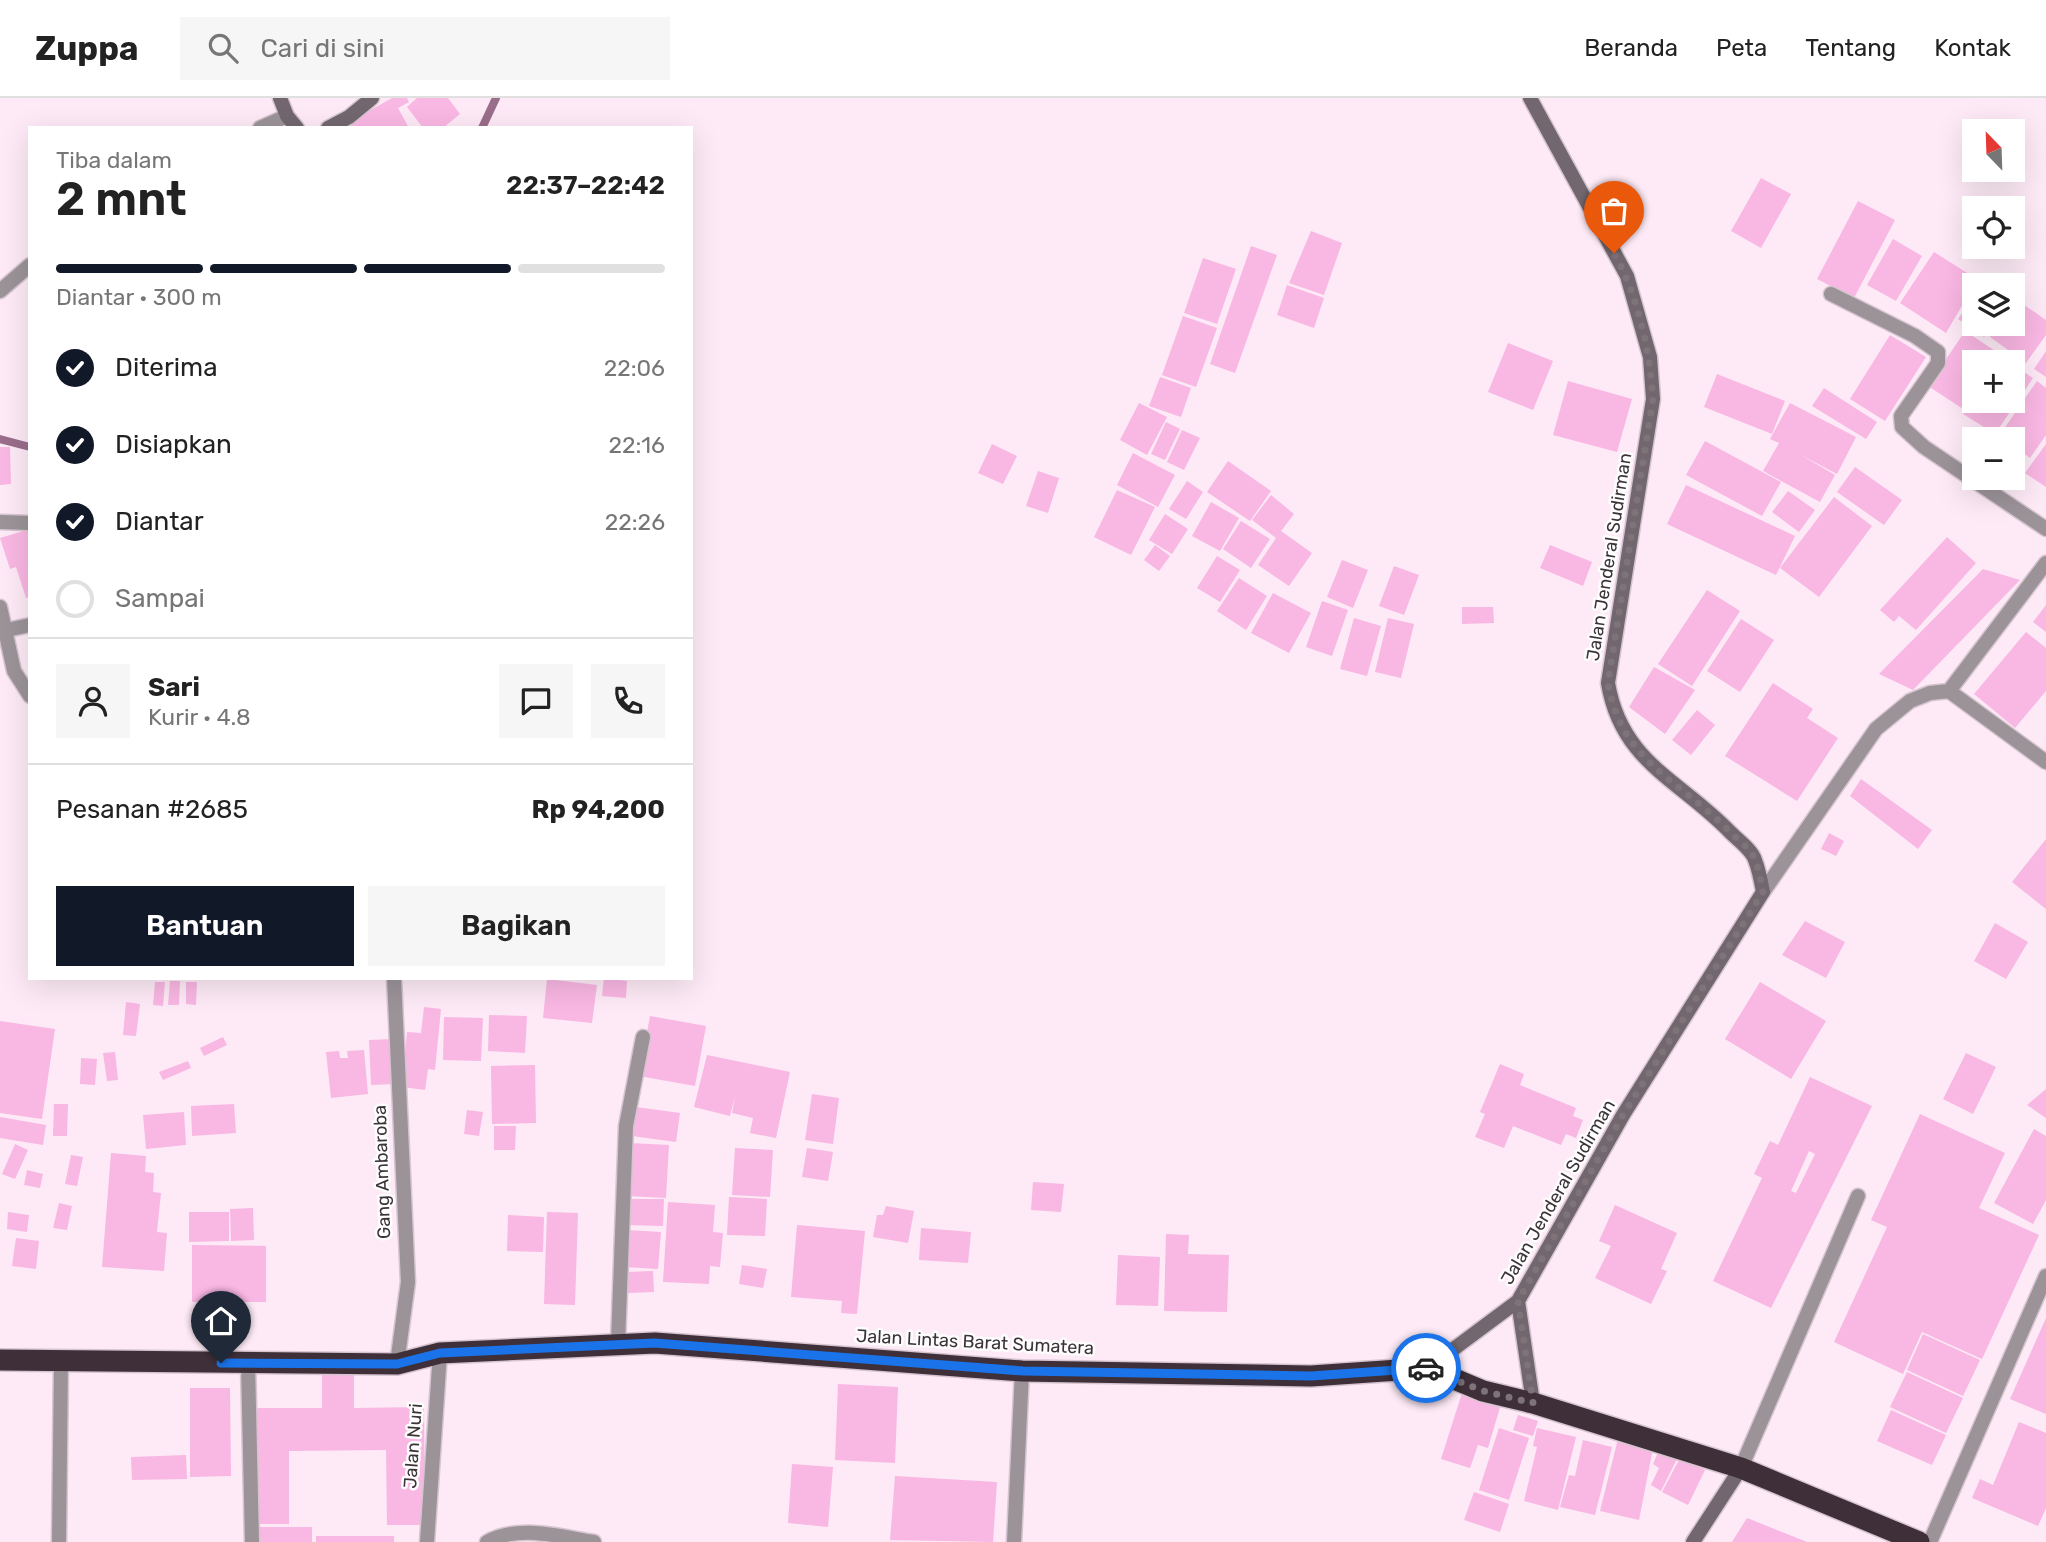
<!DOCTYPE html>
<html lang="id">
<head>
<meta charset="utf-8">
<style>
  :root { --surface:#fff; --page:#f6f6f6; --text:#222; --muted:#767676; --line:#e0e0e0; --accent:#111827 }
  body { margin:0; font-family:Rubik,sans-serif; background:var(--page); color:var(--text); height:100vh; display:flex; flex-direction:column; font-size:26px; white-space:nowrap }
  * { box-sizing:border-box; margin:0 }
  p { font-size:23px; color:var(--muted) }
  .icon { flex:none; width:38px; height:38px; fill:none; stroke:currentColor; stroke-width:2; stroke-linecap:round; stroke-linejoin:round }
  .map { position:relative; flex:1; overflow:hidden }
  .side { position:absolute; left:28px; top:28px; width:665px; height:854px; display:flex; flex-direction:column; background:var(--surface); border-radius:0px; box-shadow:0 7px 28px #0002 }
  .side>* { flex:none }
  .needle { width:46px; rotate:337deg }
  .tools { position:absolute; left:1962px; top:21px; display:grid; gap:14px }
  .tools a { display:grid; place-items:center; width:63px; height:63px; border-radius:0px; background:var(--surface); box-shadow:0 7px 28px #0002; font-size:35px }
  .pin { position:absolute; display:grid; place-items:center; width:60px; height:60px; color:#fff; margin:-72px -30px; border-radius:50% 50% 50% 0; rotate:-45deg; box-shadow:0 0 7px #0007 }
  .pin .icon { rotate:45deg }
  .courier { position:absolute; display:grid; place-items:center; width:70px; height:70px; margin:-35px; border:5px solid #1a73e8; border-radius:50%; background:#fff; color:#222; box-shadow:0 2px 9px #0007 }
  .overview em { font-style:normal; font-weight:600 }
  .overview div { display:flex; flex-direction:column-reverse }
  .overview { display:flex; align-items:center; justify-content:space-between; height:119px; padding:0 28px }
  h1 { font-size:46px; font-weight:600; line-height:52px }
  .bar { display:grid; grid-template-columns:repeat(4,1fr); gap:10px 7px; align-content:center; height:84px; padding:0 28px }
  .bar i { height:9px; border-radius:5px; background:var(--line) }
  .bar .current { background:var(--accent) }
  .bar p { grid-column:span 4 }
  .line { display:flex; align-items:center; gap:18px; padding:0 28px; border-top:2px solid var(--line) }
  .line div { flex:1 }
  .round { display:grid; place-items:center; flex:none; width:74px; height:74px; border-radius:0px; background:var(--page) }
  ol { padding:0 28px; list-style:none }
  li { display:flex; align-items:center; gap:21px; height:77px }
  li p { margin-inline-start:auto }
  li .icon { padding:7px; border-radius:50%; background:var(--accent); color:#fff; stroke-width:4 }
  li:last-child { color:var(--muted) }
  li i { width:38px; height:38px; border:4px solid var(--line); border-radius:50% }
  .cta { display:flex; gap:14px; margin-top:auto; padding:14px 28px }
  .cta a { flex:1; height:80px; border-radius:0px; background:var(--accent); color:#fff; font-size:28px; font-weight:600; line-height:80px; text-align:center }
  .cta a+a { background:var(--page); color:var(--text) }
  header { display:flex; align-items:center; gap:42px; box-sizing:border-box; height:98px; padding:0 35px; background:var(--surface); border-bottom:2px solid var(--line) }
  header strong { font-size:33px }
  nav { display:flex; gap:38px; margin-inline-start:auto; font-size:24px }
  .search { width:490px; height:63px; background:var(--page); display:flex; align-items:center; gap:18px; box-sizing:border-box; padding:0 24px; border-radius:0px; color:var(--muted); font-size:26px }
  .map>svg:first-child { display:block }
</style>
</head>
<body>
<header>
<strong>Zuppa</strong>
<div class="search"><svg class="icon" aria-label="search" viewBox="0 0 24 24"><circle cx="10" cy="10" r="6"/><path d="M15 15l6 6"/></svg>Cari di sini</div>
<nav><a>Beranda</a><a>Peta</a><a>Tentang</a><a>Kontak</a></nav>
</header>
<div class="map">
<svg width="2046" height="1444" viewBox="0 0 2046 1444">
  <rect width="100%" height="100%" fill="#fdeaf6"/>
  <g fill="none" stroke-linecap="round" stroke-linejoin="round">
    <path stroke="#9a6d8b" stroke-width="8" d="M 482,30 L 496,0
      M 0,341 L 30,349"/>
  </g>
  <path fill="#f9b7e3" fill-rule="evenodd" d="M 392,0 L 407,0 L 409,4 L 398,10 L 409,30 L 353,30 L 349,24 Z
    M 417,0 L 448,0 L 460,16 L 443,30 L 423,30 L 407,9 Z
    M 1761,80 L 1791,96 L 1761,150 L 1731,133 Z
    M 1858,103 L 1895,122 L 1854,200 L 1817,181 Z
    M 1311,133 L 1342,145 L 1324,197 L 1289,185 Z
    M 1893,141 L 1922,158 L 1896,203 L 1867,187 Z
    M 1251,148 L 1277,157 L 1235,275 L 1210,266 Z
    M 1934,154 L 1980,183 L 1974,187 L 1946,235 L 1900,205 Z
    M 1203,160 L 1236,171 L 1217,226 L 1184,215 Z
    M 1287,187 L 1324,200 L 1314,230 L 1277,217 Z
    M 1974,198 L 1974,226 L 1994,226 L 1984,239 L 1958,221 Z
    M 2017,202 L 2046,222 L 2046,237 L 2026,265 L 1990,239 L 2000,226 L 2012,226 L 2012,209 Z
    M 1183,218 L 1217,230 L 1196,289 L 1162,277 Z
    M 1965,233 L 2000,256 L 1994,264 L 1974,264 L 1974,295 L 1963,311 L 1928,288 Z
    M 1890,237 L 1926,259 L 1885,323 L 1850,301 Z
    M 1508,245 L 1553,263 L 1533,312 L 1488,294 Z
    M 2046,253 L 2046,279 L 2034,271 Z
    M 2012,266 L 2033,280 L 1995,336 L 1963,316 L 1974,299 L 1974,303 L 2012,303 Z
    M 1717,276 L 1785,303 L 1772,336 L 1704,309 Z
    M 1160,279 L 1191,290 L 1181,319 L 1149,308 Z
    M 1568,283 L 1632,301 L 1617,354 L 1553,337 Z
    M 2037,283 L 2046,290 L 2046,337 L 2030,360 L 2012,347 L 2012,341 L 1999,338 Z
    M 1824,290 L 1877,324 L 1866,341 L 1812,308 Z
    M 1139,305 L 1167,319 L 1147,357 L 1120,342 Z
    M 1790,305 L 1856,339 L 1837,376 L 1801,357 L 1835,377 L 1820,404 L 1763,373 L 1779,345 L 1770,341 Z
    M 1166,324 L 1180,331 L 1165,362 L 1151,356 Z
    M 1182,332 L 1200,340 L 1184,372 L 1167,364 Z
    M 1705,343 L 1781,384 L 1762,418 L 1686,377 Z
    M 992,346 L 1017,358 L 1003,386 L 978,375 Z
    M 2046,346 L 2046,389 L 2025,375 Z
    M 0,349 L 10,349 L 11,386 L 0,387 Z
    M 1133,355 L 1175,377 L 1158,409 L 1117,387 Z
    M 1228,363 L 1271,393 L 1250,423 L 1207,394 Z
    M 1855,369 L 1902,402 L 1884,427 L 1837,394 Z
    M 1038,373 L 1059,380 L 1048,415 L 1026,408 Z
    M 1187,383 L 1203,394 L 1186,421 L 1169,411 Z
    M 1686,387 L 1795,438 L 1776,477 L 1667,426 Z
    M 1117,392 L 1155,409 L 1131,457 L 1094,439 Z
    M 1788,393 L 1815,412 L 1799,434 L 1772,414 Z
    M 1271,397 L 1294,416 L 1281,433 L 1312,455 L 1289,488 L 1258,467 L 1276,440 L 1252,422 Z
    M 1834,399 L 1872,428 L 1819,499 L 1780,470 Z
    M 1211,404 L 1239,420 L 1220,453 L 1192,438 Z
    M 1165,416 L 1188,431 L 1172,456 L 1149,442 Z
    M 1241,423 L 1270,441 L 1251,470 L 1223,451 Z
    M 30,431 L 30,499 L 26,500 L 16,469 L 10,471 L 0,440 Z
    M 1947,439 L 1976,465 L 1916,532 L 1899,518 L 1894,524 L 1880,512 Z
    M 1155,447 L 1170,458 L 1159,473 L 1144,462 Z
    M 1550,447 L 1592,464 L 1583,488 L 1540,470 Z
    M 1217,458 L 1240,472 L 1220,504 L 1197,490 Z
    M 1342,462 L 1368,472 L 1353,510 L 1327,499 Z
    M 1394,468 L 1419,477 L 1404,517 L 1379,508 Z
    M 1983,471 L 2020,482 L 1913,592 L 1879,576 Z
    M 1239,480 L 1267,498 L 1246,532 L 1217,513 Z
    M 1707,492 L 1740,513 L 1692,588 L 1658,566 Z
    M 1273,495 L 1311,515 L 1289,555 L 1251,535 Z
    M 1322,503 L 1348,512 L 1332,558 L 1306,549 Z
    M 2046,507 L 2046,534 L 2033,524 Z
    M 1462,509 L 1493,509 L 1494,525 L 1462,526 Z
    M 1354,520 L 1381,528 L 1367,578 L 1340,571 Z
    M 1388,520 L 1414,526 L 1401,580 L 1375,574 Z
    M 1741,521 L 1774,542 L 1740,594 L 1707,573 Z
    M 2026,534 L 2046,550 L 2046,593 L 2015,630 L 1974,596 Z
    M 1654,569 L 1695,592 L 1665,636 L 1629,609 Z
    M 1773,585 L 1813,611 L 1807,620 L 1838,640 L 1797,703 L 1725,658 Z
    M 1697,612 L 1715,627 L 1691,657 L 1672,642 Z
    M 1861,681 L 1932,732 L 1918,751 L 1850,698 Z
    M 1829,735 L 1844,743 L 1836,758 L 1821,751 Z
    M 2046,741 L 2046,811 L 2012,784 Z
    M 1805,823 L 1845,844 L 1826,880 L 1782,857 Z
    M 1995,825 L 2028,844 L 2006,881 L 1974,863 Z
    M 604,880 L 627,883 L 626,900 L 602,898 Z
    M 547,881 L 597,887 L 592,925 L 543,920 Z
    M 170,883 L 180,883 L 179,907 L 168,907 Z
    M 155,884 L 165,884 L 163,908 L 153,907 Z
    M 186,884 L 197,884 L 196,907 L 186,906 Z
    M 1760,884 L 1826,923 L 1791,981 L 1725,941 Z
    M 126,904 L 140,906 L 136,938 L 123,937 Z
    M 424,909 L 441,911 L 435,972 L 428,971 L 425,992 L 402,989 L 407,934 L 421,935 Z
    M 489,917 L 527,918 L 525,955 L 488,953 Z
    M 650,918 L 706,928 L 695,988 L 639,978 Z
    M 444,919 L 483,920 L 481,963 L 443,962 Z
    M 0,923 L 55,931 L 42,1021 L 0,1015 Z
    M 223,939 L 227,947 L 204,958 L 200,950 Z
    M 393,941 L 394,986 L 371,987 L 369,942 Z
    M 364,952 L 368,996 L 331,1000 L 326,954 L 339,953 L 340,960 L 348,960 L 347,953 Z
    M 115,954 L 118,982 L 107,983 L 103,955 Z
    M 1966,955 L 1996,969 L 1973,1016 L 1943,1001 Z
    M 707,957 L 790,974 L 776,1040 L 750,1035 L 753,1020 L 732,1015 L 735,998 L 730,1018 L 694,1009 Z
    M 81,960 L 97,961 L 95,987 L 80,986 Z
    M 188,963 L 191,970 L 163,982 L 159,974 Z
    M 1500,966 L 1524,976 L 1520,987 L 1576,1010 L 1573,1018 L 1583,1022 L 1576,1040 L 1566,1036 L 1561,1047 L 1513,1028 L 1504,1050 L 1475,1039 L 1485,1016 L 1480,1014 Z
    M 535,967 L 536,1025 L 492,1026 L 491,968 Z
    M 1810,979 L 1872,1008 L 1771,1210 L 1713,1183 L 1762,1080 L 1754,1076 L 1770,1043 L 1778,1047 ZM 1809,1053 L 1815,1056 L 1796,1095 L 1791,1093 Z
    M 2046,991 L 2046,1020 L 2027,1007 Z
    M 812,996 L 839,1000 L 833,1046 L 805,1042 Z
    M 54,1006 L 68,1006 L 67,1038 L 53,1038 Z
    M 234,1006 L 236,1035 L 192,1038 L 191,1008 Z
    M 636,1009 L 680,1015 L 676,1044 L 632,1038 Z
    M 467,1012 L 483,1014 L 479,1038 L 464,1036 Z
    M 184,1014 L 186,1047 L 146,1051 L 143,1017 Z
    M 1920,1016 L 2005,1055 L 1979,1110 L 2039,1137 L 1982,1261 L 1922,1234 L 1903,1276 L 1834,1244 L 1887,1129 L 1871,1122 Z
    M 0,1019 L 46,1027 L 43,1047 L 0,1040 Z
    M 494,1028 L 516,1028 L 515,1052 L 494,1052 Z
    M 2034,1031 L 2046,1038 L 2046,1102 L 2033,1126 L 1994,1105 Z
    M 630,1045 L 669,1047 L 666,1100 L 627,1098 Z
    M 15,1046 L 28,1052 L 15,1081 L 2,1076 Z
    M 735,1050 L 773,1052 L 770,1099 L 732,1097 Z
    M 807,1050 L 833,1054 L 828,1083 L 802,1079 Z
    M 111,1055 L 146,1058 L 145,1074 L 154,1075 L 153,1094 L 161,1095 L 157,1134 L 167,1135 L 164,1173 L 102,1169 Z
    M 71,1057 L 83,1059 L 77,1088 L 65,1086 Z
    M 27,1072 L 43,1076 L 40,1090 L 24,1087 Z
    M 1033,1084 L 1064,1086 L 1061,1114 L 1031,1112 Z
    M 729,1099 L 767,1101 L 765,1138 L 727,1137 Z
    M 626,1101 L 664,1101 L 663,1128 L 625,1127 Z
    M 668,1104 L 715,1107 L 713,1134 L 723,1135 L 720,1169 L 710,1168 L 709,1186 L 663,1184 Z
    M 59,1105 L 72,1108 L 67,1132 L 53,1130 Z
    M 1615,1107 L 1677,1135 L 1661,1171 L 1667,1173 L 1651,1206 L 1595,1180 L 1611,1148 L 1599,1143 Z
    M 886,1108 L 914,1113 L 908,1145 L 873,1139 L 877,1117 L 883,1117 Z
    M 253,1110 L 254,1142 L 231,1143 L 230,1111 Z
    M 8,1114 L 29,1117 L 27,1134 L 7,1131 Z
    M 189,1114 L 229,1114 L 229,1143 L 189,1144 Z
    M 547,1114 L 578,1115 L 575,1207 L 544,1206 Z
    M 508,1117 L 544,1119 L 543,1154 L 507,1153 Z
    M 797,1127 L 865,1133 L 857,1216 L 841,1215 L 842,1203 L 791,1199 Z
    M 921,1130 L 971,1134 L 968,1165 L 919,1162 Z
    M 626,1132 L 661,1134 L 658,1171 L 624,1169 Z
    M 1166,1136 L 1189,1137 L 1188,1156 L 1229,1157 L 1227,1214 L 1164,1213 Z
    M 16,1140 L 39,1143 L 36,1171 L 12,1168 Z
    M 192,1147 L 266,1148 L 266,1204 L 192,1204 Z
    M 1118,1157 L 1160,1159 L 1158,1208 L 1116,1207 Z
    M 742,1167 L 767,1171 L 763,1190 L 739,1186 Z
    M 653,1173 L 654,1194 L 627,1195 L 626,1174 Z
    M 2046,1220 L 2046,1316 L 2010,1301 Z
    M 1923,1236 L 1980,1262 L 1963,1298 L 1907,1272 Z
    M 1907,1274 L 1963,1300 L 1946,1335 L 1890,1309 Z
    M 354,1276 L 354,1310 L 424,1309 L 425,1427 L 387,1427 L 386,1352 L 289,1353 L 289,1426 L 257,1426 L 256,1310 L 322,1310 L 322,1277 Z
    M 838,1286 L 898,1289 L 895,1365 L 835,1362 Z
    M 190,1290 L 230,1290 L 231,1378 L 190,1379 Z
    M 1462,1295 L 1501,1306 L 1488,1350 L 1478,1347 L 1470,1370 L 1441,1361 Z
    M 1891,1312 L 1946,1337 L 1932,1367 L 1877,1343 Z
    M 1518,1317 L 1538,1323 L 1533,1338 L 1513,1332 Z
    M 2019,1324 L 2046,1335 L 2046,1410 L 2038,1428 L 1972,1400 L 1980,1381 L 1993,1387 Z
    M 1499,1330 L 1529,1340 L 1509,1402 L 1479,1392 Z
    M 1537,1330 L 1576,1339 L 1558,1412 L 1524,1403 L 1537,1349 L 1533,1348 Z
    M 1619,1337 L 1654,1345 L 1639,1422 L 1600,1413 Z
    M 1583,1342 L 1612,1349 L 1595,1417 L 1560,1409 L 1569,1377 L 1575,1378 Z
    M 1661,1348 L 1679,1357 L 1661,1393 L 1651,1387 L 1659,1370 L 1653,1366 Z
    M 186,1357 L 187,1381 L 132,1382 L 131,1359 Z
    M 1680,1360 L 1705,1372 L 1688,1407 L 1662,1394 Z
    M 792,1366 L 833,1369 L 828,1429 L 788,1425 Z
    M 895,1378 L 997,1384 L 993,1444 L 890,1442 Z
    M 1474,1394 L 1509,1406 L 1500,1434 L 1464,1422 Z
    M 1747,1420 L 1807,1444 L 1732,1444 Z
    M 260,1429 L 312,1429 L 312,1444 L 260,1444 Z
    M 316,1438 L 394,1438 L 394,1444 L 316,1444 Z"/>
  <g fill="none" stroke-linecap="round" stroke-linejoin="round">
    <defs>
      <path id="street" d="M 260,30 L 287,18
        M 0,193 L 30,167
        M 1831,196 L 1915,238 L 1938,254 L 1938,265 L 1901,318 L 1902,329 L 1924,349 L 2046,431
        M 0,424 L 30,425
        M 0,509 L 14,573 L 30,598
        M 7,532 L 30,527
        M 1949,593 L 2046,465
        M 1763,794 L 1876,631 L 1910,603 L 1930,595 L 1949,593 L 2046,664
        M 394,880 L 408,1184 L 397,1266
        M 618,1245 L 626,1028 L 643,939
        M 248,1265 L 252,1444
        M 1741,1370 L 1858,1098
        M 59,1444 L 61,1263
        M 427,1444 L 440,1255
        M 487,1444 C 518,1426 561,1439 594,1444
        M 1014,1444 L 1022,1273
        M 1930,1444 L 2046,1178"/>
      <path id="secondary" d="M 280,0 L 287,18 L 297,30
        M 328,30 L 349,19 L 372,0
        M 1518,1203 L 1533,1305
        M 1428,1270 L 1518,1203 L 1623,1017 L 1763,794 C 1761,783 1759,772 1755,762 C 1752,752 1738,742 1730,734 C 1680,682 1621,664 1608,585 L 1653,301 L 1650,259 L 1627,178 L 1530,0
        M 1693,1444 L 1741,1370"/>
      <path id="highway" d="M 0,1262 L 397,1266 L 440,1255 L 655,1245 L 1022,1273 L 1311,1278 L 1428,1270 L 1483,1293 L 1533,1305 L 1741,1370 L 1919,1444"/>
    </defs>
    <use href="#street" stroke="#d6c5d0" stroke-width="17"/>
    <use href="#secondary" stroke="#d6c5d0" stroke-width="17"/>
    <use href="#highway" stroke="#d6c5d0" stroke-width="24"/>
    <use href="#street" stroke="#9b9398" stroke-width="14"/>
    <use href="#secondary" stroke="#72676e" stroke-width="14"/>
    <use href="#highway" stroke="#3e2f39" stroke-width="21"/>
  </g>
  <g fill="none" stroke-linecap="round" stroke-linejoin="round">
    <path stroke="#7f737a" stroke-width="7" stroke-dasharray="0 12.6" d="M 1426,1270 L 1483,1293 L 1533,1305 L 1518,1203 L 1623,1017 L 1763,794 C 1761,783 1759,772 1755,762 C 1752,752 1738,742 1730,734 C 1680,682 1621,664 1608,585 L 1653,301 C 1649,249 1639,201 1614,155"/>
    <path stroke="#1a73e8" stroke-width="9" d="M 221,1265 L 397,1266 L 440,1255 L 654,1245 L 1023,1273 L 1311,1278 L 1426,1270"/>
  </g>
  <g text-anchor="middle" stroke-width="5" stroke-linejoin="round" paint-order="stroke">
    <g font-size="18" fill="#3b3338" stroke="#fdfdfd">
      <text transform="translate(1609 459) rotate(-81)" y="6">Jalan Jenderal Sudirman</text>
      <text transform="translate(382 1074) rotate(-92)" y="6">Gang Ambaroba</text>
      <text transform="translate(1558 1094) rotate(-60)" y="6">Jalan Jenderal Sudirman</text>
      <text transform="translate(975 1244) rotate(3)" y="6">Jalan Lintas Barat Sumatera</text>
      <text transform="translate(413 1348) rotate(-86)" y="6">Jalan Nuri</text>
    </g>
  </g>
</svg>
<div class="tools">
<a><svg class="needle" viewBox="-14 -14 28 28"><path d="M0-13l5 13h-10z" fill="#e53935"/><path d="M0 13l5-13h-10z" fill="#767676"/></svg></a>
<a><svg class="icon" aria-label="locate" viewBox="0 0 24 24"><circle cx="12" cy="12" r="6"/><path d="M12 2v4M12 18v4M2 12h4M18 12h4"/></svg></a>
<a><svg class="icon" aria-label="layers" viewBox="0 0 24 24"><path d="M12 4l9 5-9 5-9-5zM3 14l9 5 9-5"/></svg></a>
<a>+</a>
<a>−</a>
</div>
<div class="pin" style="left:1614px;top:155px;background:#ea580c"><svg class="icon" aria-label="bag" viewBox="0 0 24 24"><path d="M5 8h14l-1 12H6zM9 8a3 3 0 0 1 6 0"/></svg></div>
<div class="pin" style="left:221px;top:1265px;background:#1f2937"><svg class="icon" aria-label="home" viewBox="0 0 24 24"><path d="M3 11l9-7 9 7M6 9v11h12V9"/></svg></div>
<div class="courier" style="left:1426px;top:1270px"><svg class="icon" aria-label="car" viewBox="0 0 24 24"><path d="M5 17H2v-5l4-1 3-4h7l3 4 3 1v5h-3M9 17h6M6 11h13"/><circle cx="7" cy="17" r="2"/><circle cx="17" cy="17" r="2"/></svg></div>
<section class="side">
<div class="overview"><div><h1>2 mnt</h1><p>Tiba dalam</p></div><em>22:37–22:42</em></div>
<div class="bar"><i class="current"></i><i class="current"></i><i class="current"></i><i></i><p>Diantar · 300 m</p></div>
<ol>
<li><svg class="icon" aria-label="check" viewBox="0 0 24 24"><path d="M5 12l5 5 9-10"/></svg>Diterima<p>22:06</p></li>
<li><svg class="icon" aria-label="check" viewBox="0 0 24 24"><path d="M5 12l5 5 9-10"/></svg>Disiapkan<p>22:16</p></li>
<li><svg class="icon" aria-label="check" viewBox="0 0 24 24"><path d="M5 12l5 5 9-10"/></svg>Diantar<p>22:26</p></li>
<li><i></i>Sampai</li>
</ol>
<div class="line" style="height:126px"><a class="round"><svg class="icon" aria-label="person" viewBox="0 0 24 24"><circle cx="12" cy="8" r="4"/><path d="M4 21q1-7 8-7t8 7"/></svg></a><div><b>Sari</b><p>Kurir · 4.8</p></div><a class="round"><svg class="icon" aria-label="chat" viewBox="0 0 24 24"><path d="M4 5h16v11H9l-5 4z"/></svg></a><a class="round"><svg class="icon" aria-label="phone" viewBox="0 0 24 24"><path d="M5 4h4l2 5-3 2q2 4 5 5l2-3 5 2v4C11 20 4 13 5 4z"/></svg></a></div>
<div class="line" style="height:91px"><div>Pesanan #2685</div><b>Rp 94,200</b></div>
<div class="cta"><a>Bantuan</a><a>Bagikan</a></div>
</section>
</div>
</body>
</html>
